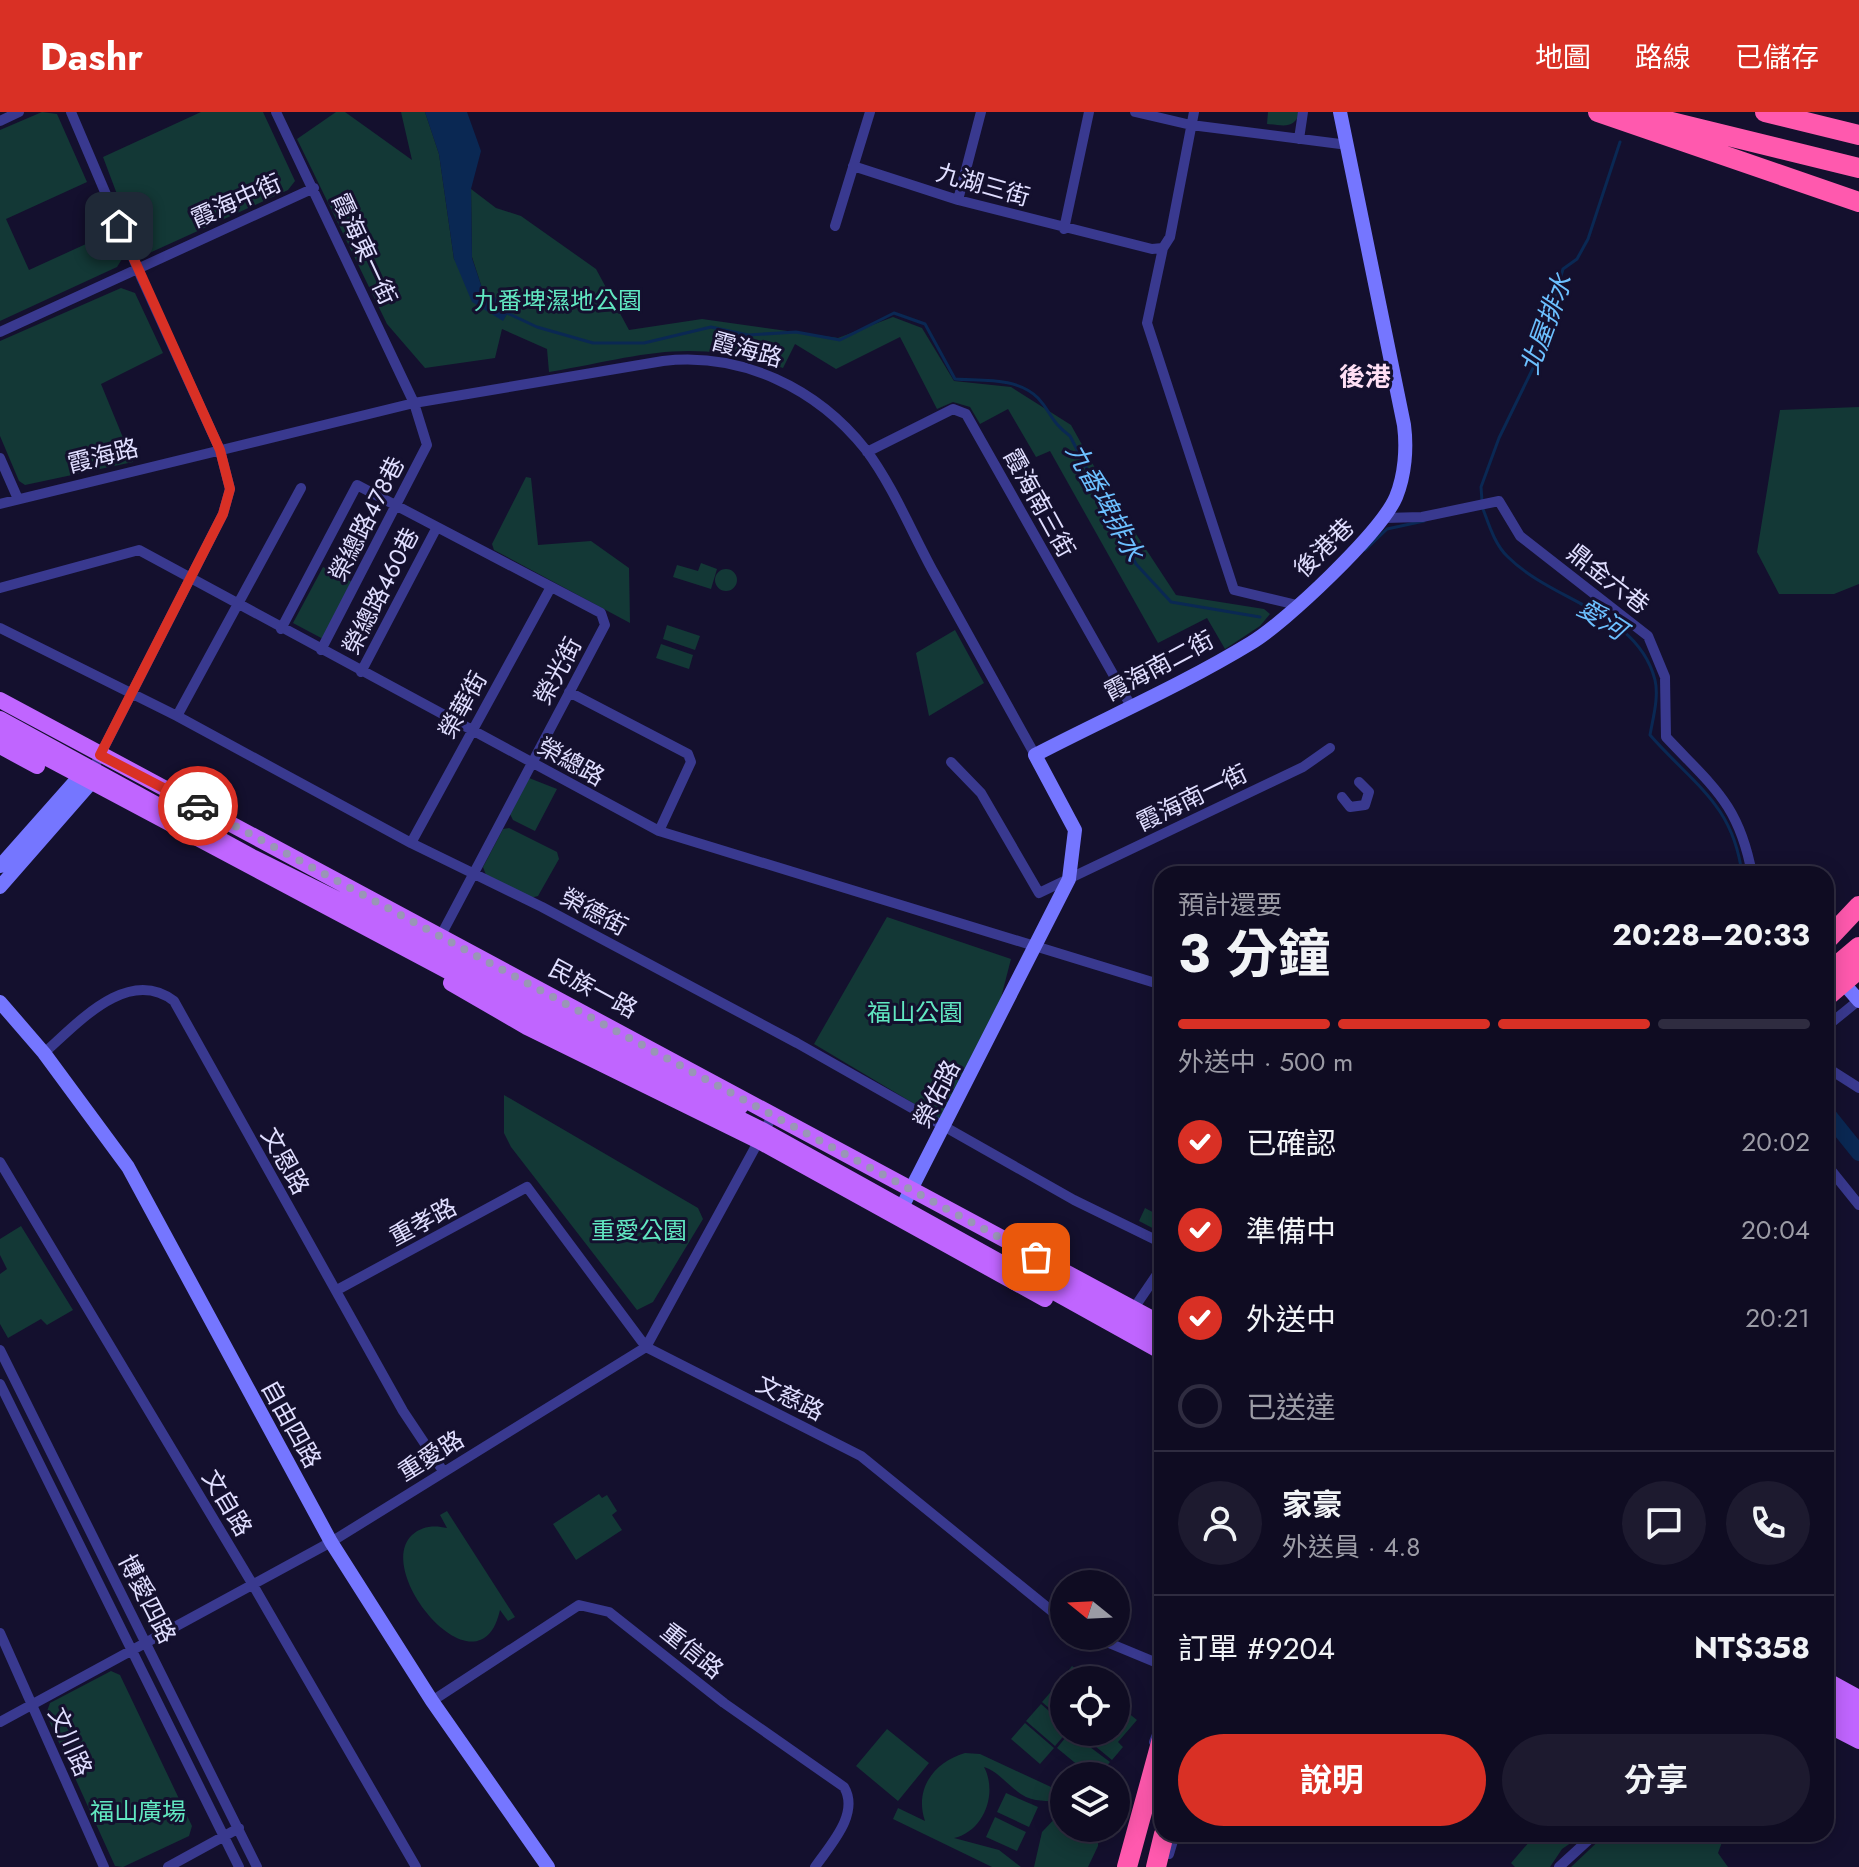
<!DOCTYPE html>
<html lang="zh-TW">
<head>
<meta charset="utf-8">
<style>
  :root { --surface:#0f0c22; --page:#1d1a2f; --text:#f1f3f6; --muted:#9b9ba5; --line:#2f2c40; --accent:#d93025 }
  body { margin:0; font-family:Jost,"Noto Sans TC",sans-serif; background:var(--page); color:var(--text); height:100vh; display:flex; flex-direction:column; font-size:30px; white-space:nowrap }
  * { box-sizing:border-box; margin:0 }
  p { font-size:26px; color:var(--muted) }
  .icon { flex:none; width:44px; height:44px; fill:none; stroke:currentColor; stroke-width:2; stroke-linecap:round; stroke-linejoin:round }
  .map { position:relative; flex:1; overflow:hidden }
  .drawer { position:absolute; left:1154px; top:754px; width:680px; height:976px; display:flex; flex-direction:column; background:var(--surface); border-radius:24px; box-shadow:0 4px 20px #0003,0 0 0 2px var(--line) }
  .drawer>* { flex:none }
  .needle { width:52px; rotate:288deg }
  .buttons { position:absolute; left:1050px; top:1458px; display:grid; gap:16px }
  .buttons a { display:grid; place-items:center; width:80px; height:80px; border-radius:50%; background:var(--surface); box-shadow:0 4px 20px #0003,0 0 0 2px var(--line); font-size:40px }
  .pin { position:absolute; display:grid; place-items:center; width:68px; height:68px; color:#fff; margin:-34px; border-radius:16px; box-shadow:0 4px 12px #0006 }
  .courier { position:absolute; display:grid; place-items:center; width:80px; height:80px; margin:-40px; border:6px solid #d93025; border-radius:50%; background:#fff; color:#222; box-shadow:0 2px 10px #0007 }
  .summary em { font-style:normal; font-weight:700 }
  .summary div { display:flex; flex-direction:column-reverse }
  .summary { display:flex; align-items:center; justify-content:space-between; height:136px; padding:0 24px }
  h1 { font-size:52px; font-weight:700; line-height:60px }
  .bar { display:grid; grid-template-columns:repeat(4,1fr); gap:12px 8px; align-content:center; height:96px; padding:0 24px }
  .bar i { height:10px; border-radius:6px; background:var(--line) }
  .bar .current { background:var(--accent) }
  .bar p { grid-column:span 4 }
  .line { display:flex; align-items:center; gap:20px; padding:0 24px; border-top:2px solid var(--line) }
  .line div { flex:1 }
  .round { display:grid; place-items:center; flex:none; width:84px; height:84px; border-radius:42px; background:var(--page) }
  ol { padding:0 24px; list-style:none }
  li { display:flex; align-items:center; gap:24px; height:88px }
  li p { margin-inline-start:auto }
  li .icon { padding:8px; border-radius:50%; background:var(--accent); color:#fff; stroke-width:4 }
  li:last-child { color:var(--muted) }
  li i { width:44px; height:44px; border:4px solid var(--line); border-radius:50% }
  .button { display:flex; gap:16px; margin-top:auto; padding:16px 24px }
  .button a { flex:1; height:92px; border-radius:48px; background:var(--accent); color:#fff; font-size:32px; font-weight:700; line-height:92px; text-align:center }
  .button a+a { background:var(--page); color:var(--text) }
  header { display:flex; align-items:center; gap:48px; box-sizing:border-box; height:112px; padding:0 40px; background:var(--accent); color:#fff }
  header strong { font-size:38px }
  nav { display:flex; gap:44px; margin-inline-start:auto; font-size:28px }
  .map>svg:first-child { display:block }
</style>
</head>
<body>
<header>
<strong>Dashr</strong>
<nav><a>地圖</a><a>路線</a><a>已儲存</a></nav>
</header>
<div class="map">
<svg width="1859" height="1755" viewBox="0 0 1859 1755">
  <rect width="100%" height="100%" fill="#14102e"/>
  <path fill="#133836" d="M 42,0 L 57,2 L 87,70 L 6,107 L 29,158 L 110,121 L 122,147 L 117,155 L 0,209 L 0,18 Z
    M 201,0 L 263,0 L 295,69 L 288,78 L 145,143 L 138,138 L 103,45 Z
    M 336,0 L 345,0 L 412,48 L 401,0 L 425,0 L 439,42 L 454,147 L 503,208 L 510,197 L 482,176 L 472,145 L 471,77 L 496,96 L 521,104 L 596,157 L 629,218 L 702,207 L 838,226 L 893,205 L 922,216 L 954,269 L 1011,275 L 1071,313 L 1109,381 L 1176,483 L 1264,497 L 1270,502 L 1260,514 L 1225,537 L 1207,506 L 1158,531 L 1050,339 L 1036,345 L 1008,297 L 980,312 L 970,295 L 953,290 L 937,297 L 900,225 L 836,257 L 795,232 L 783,256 C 688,224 643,244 549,260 L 547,237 L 502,217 L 495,246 L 425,256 L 387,212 L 297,27 Z
    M 1268,0 L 1300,0 C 1294,18 1283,13 1267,12 Z
    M 121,176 L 135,181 L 163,241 L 101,272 L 133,350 L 25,373 L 19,369 L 0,324 L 0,229 Z
    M 1859,295 L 1859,472 L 1834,482 L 1779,482 L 1757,440 L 1780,298 Z
    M 526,365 L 531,366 L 538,433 L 591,429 L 629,456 L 630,511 L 494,438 L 492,432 Z
    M 701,451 L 717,457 L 711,477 L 673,465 L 677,453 L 698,459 Z
    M 323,455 L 354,471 L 325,528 L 293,511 Z
    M715 468a11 11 0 1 1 22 0a11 11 0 1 1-22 0Z
    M 667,513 L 700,524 L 695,538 L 663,527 Z
    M 955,518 L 984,571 L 929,604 L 916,541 Z
    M 661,532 L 693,543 L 689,557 L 656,546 Z
    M 529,666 L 557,677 L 535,719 L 513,708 L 510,702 Z
    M 509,716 L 557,740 L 559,747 L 538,784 L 530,786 L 486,763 L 483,755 L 503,717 Z
    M 887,805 L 1011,847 L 997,901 L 943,1009 L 814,932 Z
    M 504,983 L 698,1096 L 703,1107 L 653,1190 L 637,1198 L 511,1035 L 504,1021 Z
    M 1145,1096 L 1162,1105 L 1162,1121 L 1139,1109 Z
    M 21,1114 L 73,1198 L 47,1213 L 41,1207 L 8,1226 L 0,1212 L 0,1162 L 7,1157 L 0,1143 L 0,1127 Z
    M 599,1382 L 602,1386 L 607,1383 L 617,1399 L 612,1403 L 622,1418 L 576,1448 L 553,1412 Z
    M 447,1399 L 515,1505 L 508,1509 L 500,1498 C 480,1588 372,1461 412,1423 C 422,1414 434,1413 447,1416 L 440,1403 Z
    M 1072,1554 L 1089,1568 L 1064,1568 L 1064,1579 L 1057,1573 Z
    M 111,1559 L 120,1563 L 192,1714 L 189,1724 L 123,1755 L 115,1754 L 46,1602 L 50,1591 Z
    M 1056,1574 L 1064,1581 L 1064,1609 L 1042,1590 Z
    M 1116,1591 L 1137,1608 L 1118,1630 L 1123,1635 L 1112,1648 L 1078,1620 L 1116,1620 Z
    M 1041,1592 L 1064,1612 L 1064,1620 L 1067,1620 L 1055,1634 L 1026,1609 Z
    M 1025,1611 L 1054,1636 L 1040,1652 L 1011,1627 Z
    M 887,1617 L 929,1651 L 898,1689 L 856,1654 Z
    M 1070,1620 L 1110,1650 L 1098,1664 L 1091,1664 L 1057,1636 Z
    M 965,1641 L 980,1642 L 1064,1681 L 1064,1692 C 1052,1687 1039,1691 1026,1685 C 1009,1676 1000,1660 984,1655 C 998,1681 984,1719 954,1726 L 999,1738 L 1021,1755 L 992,1755 L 893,1707 L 898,1696 L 925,1709 C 914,1677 934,1650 965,1641 Z
    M 1006,1681 L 1038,1695 L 1029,1715 L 997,1700 Z
    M 1064,1697 L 1064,1716 L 1099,1716 L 1098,1734 L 1088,1755 L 1034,1755 L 1042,1720 Z
    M 995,1705 L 1026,1720 L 1017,1739 L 986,1725 Z
    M 1536,1722 L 1584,1722 L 1562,1737 L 1550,1755 L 1515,1755 L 1511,1751 Z
    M 1606,1722 L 1725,1722 L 1718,1741 L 1728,1755 L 1571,1755 Z"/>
  <path fill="#0a2853" d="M 425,0 L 467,0 L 481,39 L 471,77 L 472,146 L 482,176 L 510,197 L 503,209 L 472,190 L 454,147 L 439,42 Z"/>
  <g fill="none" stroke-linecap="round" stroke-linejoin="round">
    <path stroke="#0a2853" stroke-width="3" d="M 505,200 L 537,215 L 593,231 L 644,231 L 711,215 L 748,223 L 796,220 L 840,228 L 894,201 L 925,212 L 955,267 C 983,269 1017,265 1038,286 C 1052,301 1050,309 1070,324 L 1136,452 L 1171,490 L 1260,505
      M 1482,389 L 1481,375 L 1499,326 L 1535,252 L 1563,157 L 1577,147 L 1588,127 L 1620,30
      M 1483,397 C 1489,413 1495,433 1508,445 C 1553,490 1638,500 1655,568 C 1659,585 1653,606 1650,623 C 1694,673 1733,692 1742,762
      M 1365,438 L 1387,417 L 1424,409"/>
    <path stroke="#0a2853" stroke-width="16" d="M 1826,1000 L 1859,1041"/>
    <path stroke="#39398f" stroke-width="10" d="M 71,0 L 142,167 L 220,338 L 230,377 L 223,402 L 93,657
      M 276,0 L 414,291 L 427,333 L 321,538
      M 1135,0 L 1191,13 L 1348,33
      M 0,9 L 19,0
      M 1299,27 L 1303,0
      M 853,54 L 958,88 L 1152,137 L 1163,136 L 1170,125 L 1194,0
      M 958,88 L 981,0
      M 835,114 L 870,0
      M 1064,117 L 1089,0
      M 1163,136 L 1147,211 L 1234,478 L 1297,493
      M 0,220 L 314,76
      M 867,340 L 953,297 L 966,302 L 1131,594
      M 0,346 L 18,387
      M 0,392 L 414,291 L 663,249 C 742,240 817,276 866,338 C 893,374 912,421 934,461 C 968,522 1001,582 1035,643
      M 1385,406 L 1422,405 L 1499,389 L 1520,424 L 1648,524 L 1665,565 L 1666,625 C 1713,675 1739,692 1752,762
      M 0,476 L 139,438 L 659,719 L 1162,873
      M 0,516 L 177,604 L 411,731 L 542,795 L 797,931 L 1074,1088 L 1162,1131
      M 281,517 L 357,373 L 601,501 L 605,513 L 439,827
      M 361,560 L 437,415
      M 569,580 L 688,642 L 691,650 L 659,719
      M 177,604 L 301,376
      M 951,650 L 981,681 L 1039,781 L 1303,655 L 1330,636
      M 1342,685 L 1350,695 L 1365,693 L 1369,680 L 1359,670
      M 411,731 L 551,475
      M 1826,915 L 1859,888
      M 44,941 C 78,911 128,854 174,889 L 403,1299 L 443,1359
      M 1826,955 L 1859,976
      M 0,1050 L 253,1473 L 416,1755
      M 1826,1052 L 1859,1093
      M 337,1178 L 527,1075 L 646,1235 L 861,1344 L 1064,1509
      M 1132,1199 L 1162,1155
      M 0,1238 L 257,1755
      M 0,1272 L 239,1755
      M 0,1521 L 104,1755
      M 1092,1524 L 1162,1553
      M 432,1589 L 579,1493 L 609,1500 L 724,1591 L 844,1675 C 860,1702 830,1733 815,1755
      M 0,1610 L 331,1430 L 646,1235 L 774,1001
      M 1154,1630 L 1162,1610
      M 1169,1742 L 1175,1722
      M 168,1755 L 239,1716
      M 1559,1755 L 1595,1722"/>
    <path stroke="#7576ff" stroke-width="14" d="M 0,754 L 79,665 L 89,659
      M 0,775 L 91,671 L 92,661
      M 1838,865 L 1859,889
      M 0,890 L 44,941 L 128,1055 L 331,1430 L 432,1589 L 548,1755
      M 898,1103 L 1069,767 L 1075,718 L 1035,643 C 1106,606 1182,573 1251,531 C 1285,511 1381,420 1396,385 C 1405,363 1407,336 1404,313 L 1340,0"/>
    <path stroke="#c065ff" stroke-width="16" d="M 0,588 L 1162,1212
      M 0,607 L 254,746 L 435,836 L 740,995
      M 0,621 L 532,904 L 764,1019 L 1162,1240
      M 0,634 L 37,654
      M 451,871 L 527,915 L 759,1029 L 1045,1187
      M 1034,1156 L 1162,1226
      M 1826,1568 L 1859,1586
      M 1826,1582 L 1859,1600
      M 1826,1595 L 1859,1613
      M 1826,1612 L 1859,1629"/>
    <path stroke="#ff59ae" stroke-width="20" d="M 1598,0 L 1859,90
      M 1765,0 L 1859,23
      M 1639,2 L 1859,56
      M 1826,829 L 1859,794
      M 1127,1755 L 1162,1627
      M 1156,1755 L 1164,1722"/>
    <path stroke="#ff59ae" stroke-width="20" d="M 1826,863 L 1859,835
      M 1826,885 L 1859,857"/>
  </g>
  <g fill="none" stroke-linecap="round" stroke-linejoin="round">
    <path stroke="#9996b6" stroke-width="8" stroke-dasharray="0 14.4" d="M 198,694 L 1036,1145"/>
    <path stroke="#d93025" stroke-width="10" d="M 119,114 L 220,338 L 230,377 L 223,402 L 100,643 L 198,694"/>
  </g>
  <g text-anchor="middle" stroke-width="6" stroke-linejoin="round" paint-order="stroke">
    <g font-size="24" fill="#e0deff" stroke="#14102e">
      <text transform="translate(983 73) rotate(16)" y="8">九湖三街</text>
      <text transform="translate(236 89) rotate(-24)" y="8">霞海中街</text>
      <text transform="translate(364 137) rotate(65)" y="8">霞海東一街</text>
      <text transform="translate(747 238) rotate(15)" y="8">霞海路</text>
      <text transform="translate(103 344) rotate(-14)" y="8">霞海路</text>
      <text transform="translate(1039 391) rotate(61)" y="8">霞海南三街</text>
      <text transform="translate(367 407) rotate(-63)" y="8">榮總路478巷</text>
      <text transform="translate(1324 436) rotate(-44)" y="8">後港巷</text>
      <text transform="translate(1608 467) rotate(38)" y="8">鼎金六巷</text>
      <text transform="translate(381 479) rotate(-63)" y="8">榮總路460巷</text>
      <text transform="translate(1159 554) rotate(-28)" y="8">霞海南二街</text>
      <text transform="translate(558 559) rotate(-62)" y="8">榮光街</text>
      <text transform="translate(463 593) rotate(-61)" y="8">榮華街</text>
      <text transform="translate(571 650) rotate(29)" y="8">榮總路</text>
      <text transform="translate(1192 686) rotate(-26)" y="8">霞海南一街</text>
      <text transform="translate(594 800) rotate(28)" y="8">榮德街</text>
      <text transform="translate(593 877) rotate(28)" y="8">民族一路</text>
      <text transform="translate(937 982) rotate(-63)" y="8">榮佑路</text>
      <text transform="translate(285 1049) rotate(61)" y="8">文恩路</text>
      <text transform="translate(423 1110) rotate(-28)" y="8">重孝路</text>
      <text transform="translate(790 1286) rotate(26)" y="8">文慈路</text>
      <text transform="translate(291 1312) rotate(61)" y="8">自由四路</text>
      <text transform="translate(431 1344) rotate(-32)" y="8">重愛路</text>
      <text transform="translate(227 1391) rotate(59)" y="8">文自路</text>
      <text transform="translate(147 1487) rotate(63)" y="8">博愛四路</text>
      <text transform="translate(692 1539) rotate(39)" y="8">重信路</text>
      <text transform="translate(70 1630) rotate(66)" y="8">文川路</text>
    </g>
    <g font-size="24" fill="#61e7c1" stroke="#14102e">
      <text x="558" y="197">九番埤濕地公園</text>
      <text x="915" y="909">福山公園</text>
      <text x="639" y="1127">重愛公園</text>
      <text x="138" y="1708">福山廣場</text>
    </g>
    <g font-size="26" font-style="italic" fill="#6cc0ff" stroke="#14102e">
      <text transform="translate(1546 212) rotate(-70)" y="9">北屋排水</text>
      <text transform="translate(1105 390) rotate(61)" y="9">九番埤排水</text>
      <text transform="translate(1602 507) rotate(33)" y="9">愛河</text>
    </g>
    <g font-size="26" font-weight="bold" fill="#ffe0f5" stroke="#14102e">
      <text x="1365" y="274">後港</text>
    </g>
  </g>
</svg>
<div class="buttons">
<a><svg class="needle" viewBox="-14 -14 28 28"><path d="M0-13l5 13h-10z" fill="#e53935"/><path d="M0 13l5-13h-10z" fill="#9b9ba5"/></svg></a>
<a><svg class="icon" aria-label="locate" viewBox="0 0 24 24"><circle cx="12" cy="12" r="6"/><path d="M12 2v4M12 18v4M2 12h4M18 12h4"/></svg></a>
<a><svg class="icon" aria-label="layers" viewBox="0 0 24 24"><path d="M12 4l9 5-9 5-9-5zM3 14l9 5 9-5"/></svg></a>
</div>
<div class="pin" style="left:1036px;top:1145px;background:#ea580c"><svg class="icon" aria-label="bag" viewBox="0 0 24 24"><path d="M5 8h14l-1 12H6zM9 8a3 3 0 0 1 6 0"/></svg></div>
<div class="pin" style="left:119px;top:114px;background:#1f2937"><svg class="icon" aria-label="home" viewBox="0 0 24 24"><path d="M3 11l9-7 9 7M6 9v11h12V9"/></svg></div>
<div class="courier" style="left:198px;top:694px"><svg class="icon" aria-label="car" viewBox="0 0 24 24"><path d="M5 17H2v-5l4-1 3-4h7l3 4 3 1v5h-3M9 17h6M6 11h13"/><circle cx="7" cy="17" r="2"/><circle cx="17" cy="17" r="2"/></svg></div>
<section class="drawer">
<div class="summary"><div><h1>3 分鐘</h1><p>預計還要</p></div><em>20:28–20:33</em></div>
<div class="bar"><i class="current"></i><i class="current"></i><i class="current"></i><i></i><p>外送中 · 500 m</p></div>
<ol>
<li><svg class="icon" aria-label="check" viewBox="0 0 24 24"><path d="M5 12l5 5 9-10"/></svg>已確認<p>20:02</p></li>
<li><svg class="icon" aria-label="check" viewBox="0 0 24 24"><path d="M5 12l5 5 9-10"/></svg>準備中<p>20:04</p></li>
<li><svg class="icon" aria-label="check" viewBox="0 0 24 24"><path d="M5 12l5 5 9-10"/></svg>外送中<p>20:21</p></li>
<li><i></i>已送達</li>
</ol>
<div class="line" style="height:144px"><a class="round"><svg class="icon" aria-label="person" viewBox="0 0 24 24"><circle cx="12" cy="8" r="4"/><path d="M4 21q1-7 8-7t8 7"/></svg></a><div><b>家豪</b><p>外送員 · 4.8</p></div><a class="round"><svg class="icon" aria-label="chat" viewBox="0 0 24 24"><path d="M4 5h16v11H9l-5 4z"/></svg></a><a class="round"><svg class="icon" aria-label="phone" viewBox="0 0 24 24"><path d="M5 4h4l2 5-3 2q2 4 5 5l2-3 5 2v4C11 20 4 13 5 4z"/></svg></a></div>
<div class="line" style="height:104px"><div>訂單 #9204</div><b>NT$358</b></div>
<div class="button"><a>說明</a><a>分享</a></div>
</section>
</div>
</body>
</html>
